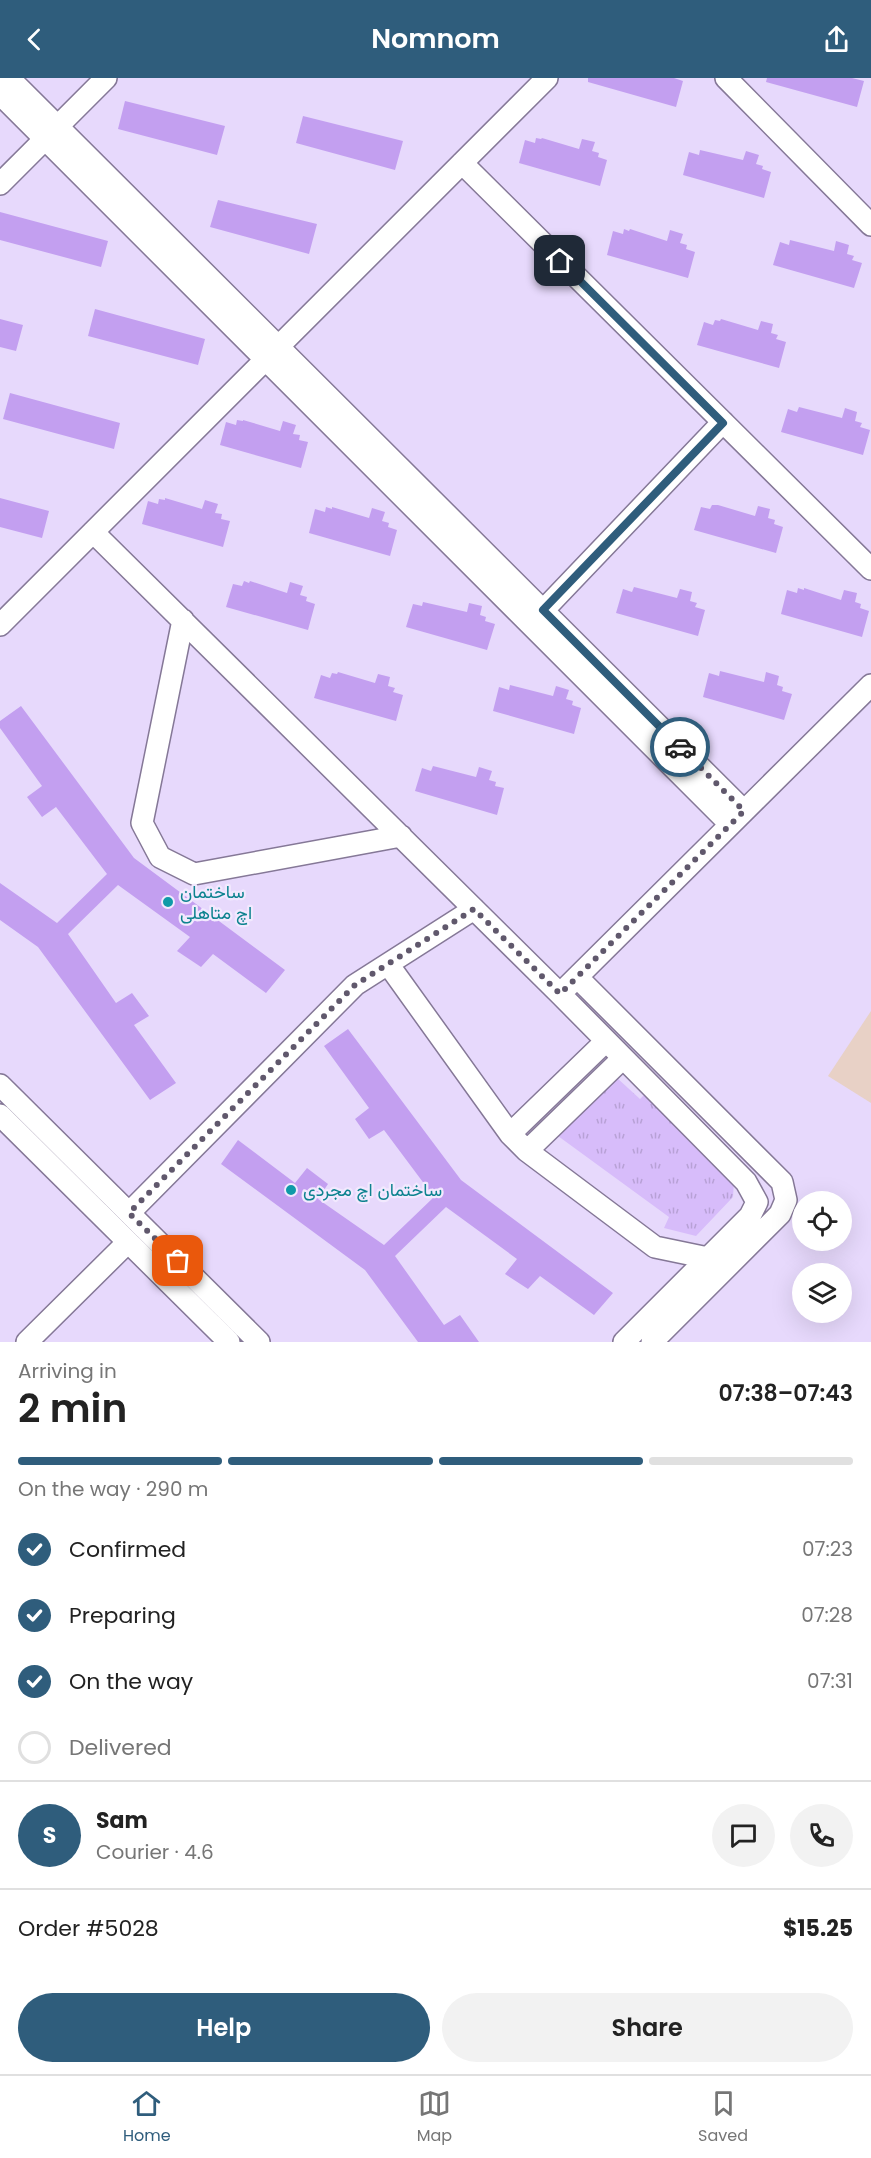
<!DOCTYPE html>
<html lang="en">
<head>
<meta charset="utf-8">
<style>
  :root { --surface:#fff; --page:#f2f2f2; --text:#222; --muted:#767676; --line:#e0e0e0; --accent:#2f5d7c }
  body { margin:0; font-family:Poppins,Vazirmatn,sans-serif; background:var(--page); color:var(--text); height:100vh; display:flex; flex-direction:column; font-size:22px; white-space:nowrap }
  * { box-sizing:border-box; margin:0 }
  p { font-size:20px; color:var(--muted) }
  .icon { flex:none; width:33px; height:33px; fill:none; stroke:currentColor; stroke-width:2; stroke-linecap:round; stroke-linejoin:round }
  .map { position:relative; height:1264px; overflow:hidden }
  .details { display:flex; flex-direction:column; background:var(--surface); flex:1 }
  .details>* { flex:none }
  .tools { position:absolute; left:792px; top:1113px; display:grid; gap:12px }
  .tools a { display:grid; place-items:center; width:60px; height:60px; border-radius:50%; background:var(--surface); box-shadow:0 6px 24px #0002; font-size:30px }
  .pin { position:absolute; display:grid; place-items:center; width:51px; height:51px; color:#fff; margin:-26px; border-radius:12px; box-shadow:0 3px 9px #0006 }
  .courier { position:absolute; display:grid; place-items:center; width:60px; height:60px; margin:-30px; border:4px solid #2f5d7c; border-radius:50%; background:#fff; color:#222; box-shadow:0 2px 8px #0007 }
  .summary em { font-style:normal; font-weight:600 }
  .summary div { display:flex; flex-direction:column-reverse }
  .summary { display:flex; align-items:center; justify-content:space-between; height:102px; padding:0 18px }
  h1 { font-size:39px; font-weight:600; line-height:45px }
  .bar { display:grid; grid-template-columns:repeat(4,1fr); gap:9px 6px; align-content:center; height:72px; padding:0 18px }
  .bar i { height:8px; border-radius:4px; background:var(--line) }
  .bar .on { background:var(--accent) }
  .bar p { grid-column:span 4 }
  .line { display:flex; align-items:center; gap:15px; padding:0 18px; border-top:2px solid var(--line) }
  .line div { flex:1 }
  .round { display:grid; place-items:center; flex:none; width:63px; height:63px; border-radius:32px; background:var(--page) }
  ol { padding:0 18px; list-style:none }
  li { display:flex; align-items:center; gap:18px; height:66px }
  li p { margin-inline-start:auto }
  li .icon { padding:6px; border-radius:50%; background:var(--accent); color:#fff; stroke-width:4 }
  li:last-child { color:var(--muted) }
  li i { width:33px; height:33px; border:3px solid var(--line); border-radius:50% }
  .button { display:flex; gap:12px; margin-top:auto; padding:12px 18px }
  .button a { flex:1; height:69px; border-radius:36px; background:var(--accent); color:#fff; font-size:24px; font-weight:600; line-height:69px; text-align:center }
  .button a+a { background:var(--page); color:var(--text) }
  header { display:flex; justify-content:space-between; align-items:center; height:78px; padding:0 18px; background:var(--accent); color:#fff; font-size:27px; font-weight:600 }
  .dock { display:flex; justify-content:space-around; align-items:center; height:84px; border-top:2px solid var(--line); background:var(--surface); font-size:16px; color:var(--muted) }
  .dock a { display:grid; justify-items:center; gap:3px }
  .dock .on { color:var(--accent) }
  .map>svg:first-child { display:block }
</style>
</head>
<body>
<header><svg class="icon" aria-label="back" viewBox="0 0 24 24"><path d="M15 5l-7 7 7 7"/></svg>Nomnom<svg class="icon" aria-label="share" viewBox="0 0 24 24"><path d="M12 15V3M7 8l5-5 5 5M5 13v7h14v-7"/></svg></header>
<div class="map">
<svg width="871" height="1264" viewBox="0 0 871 1264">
  <defs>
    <pattern id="grass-tufts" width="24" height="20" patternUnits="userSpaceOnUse" patternTransform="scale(1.5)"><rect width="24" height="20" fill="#d7bcfa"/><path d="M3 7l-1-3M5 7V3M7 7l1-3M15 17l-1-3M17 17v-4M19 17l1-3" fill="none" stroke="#b8a1d6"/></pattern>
  </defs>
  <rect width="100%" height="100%" fill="#e7d9fc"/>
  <path fill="#e8d1c6" d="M 871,933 L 871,1025 L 828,998 Z"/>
  <path fill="url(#grass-tufts)" d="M 616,999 L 640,1021 L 647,1014 L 734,1103 L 733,1119 L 696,1158 L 664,1150 L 669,1139 L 558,1058 Z"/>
  <path fill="#c39ff0" d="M 588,0 L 674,0 L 683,3 L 676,29 L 588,4 Z
    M 767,0 L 852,0 L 864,3 L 857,29 L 766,4 Z
    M 125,23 L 225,48 L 217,77 L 118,51 Z
    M 303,38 L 403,63 L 395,92 L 296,65 Z
    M 536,60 L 541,61 L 542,60 L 579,71 L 582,61 L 595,64 L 592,73 L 599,75 L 598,79 L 607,82 L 600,108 L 519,85 L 525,62 L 535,65 Z
    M 700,72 L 743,82 L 746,73 L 759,77 L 756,86 L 763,88 L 762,91 L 771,94 L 764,120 L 683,97 L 689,74 L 699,77 Z
    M 218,122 L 317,146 L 309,176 L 210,149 Z
    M 0,134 L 108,163 L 101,189 L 0,162 Z
    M 624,151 L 629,153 L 630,151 L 667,163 L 670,152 L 683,156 L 680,165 L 687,167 L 686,171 L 695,174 L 688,200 L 607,177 L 613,153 L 623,156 Z
    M 790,162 L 834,173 L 836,163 L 849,167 L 847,176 L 854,178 L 852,182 L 862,185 L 854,210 L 773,187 L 780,164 L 789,167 Z
    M 95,231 L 205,261 L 198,287 L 88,258 Z
    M 0,241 L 23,247 L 16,273 L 0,269 Z
    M 721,241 L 758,252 L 761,243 L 773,246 L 771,255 L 778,257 L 776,261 L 786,264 L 779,290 L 697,267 L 704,244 L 713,247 L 715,242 L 720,243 Z
    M 10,315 L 120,345 L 114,371 L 3,341 Z
    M 799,329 L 842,340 L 845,330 L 857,334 L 855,343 L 862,345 L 860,349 L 870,352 L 863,377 L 781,354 L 788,331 L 797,334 Z
    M 237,342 L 243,343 L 243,342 L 280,353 L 283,343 L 296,347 L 293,356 L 300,357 L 299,362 L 308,364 L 301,390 L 220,367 L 226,344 L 236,347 Z
    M 0,420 L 49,433 L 42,460 L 0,449 Z
    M 165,420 L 202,431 L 205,422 L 218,426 L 215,435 L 222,436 L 221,441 L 230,443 L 223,469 L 142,446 L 148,423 L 158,426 L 159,421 L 165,422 Z
    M 712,427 L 718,427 L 755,438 L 758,428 L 770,431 L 768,440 L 775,442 L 774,446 L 783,449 L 776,475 L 694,452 L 701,429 L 710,431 Z
    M 326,429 L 332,431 L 332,429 L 369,440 L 372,430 L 385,434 L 382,443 L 389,445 L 388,449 L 397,452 L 390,478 L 309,455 L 315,431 L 325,434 Z
    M 244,503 L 249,505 L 250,503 L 287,515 L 290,504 L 303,508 L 300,517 L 307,519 L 306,523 L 315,526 L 308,552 L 226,529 L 233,506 L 242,508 Z
    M 634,509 L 677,520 L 680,511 L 692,514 L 690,523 L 697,525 L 695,529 L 705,532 L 698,558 L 616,535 L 623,511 L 632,514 Z
    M 798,510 L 804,512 L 804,510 L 841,522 L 844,512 L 857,515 L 855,524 L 861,526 L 860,530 L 869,533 L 862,559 L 781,536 L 787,512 L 797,515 Z
    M 423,524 L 467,534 L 469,525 L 482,528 L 480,537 L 486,539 L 485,543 L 495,546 L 487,572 L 406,549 L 413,526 L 422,528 Z
    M 720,593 L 764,604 L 766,594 L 779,598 L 777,607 L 783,609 L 782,613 L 792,616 L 784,642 L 703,619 L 709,595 L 719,598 Z
    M 338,594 L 375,605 L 378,596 L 390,599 L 388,608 L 395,610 L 393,614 L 403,617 L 396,643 L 314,620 L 321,597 L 330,600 L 332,595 L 337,596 Z
    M 510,607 L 553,618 L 556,608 L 569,612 L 566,621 L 573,623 L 572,627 L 581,630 L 574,656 L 493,633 L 499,609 L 509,612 Z
    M 21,628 L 134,780 L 285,892 L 266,915 L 213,876 L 201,889 L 177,873 L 190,859 L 118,807 L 68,856 L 116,925 L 132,915 L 149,938 L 134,947 L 176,1005 L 150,1022 L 38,869 L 0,842 L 0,805 L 57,845 L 107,796 L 56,729 L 42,739 L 27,719 L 42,708 L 0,650 L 0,643 Z
    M 433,688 L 476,699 L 479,689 L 492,693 L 489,702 L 496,704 L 495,708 L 504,710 L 497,737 L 415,713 L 422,690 L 431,693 Z
    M 348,951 L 461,1102 L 613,1215 L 594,1237 L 540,1198 L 528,1211 L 505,1196 L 517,1181 L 446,1129 L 395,1178 L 444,1247 L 460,1237 L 479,1264 L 418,1264 L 365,1192 L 221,1086 L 238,1062 L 295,1105 L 307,1090 L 328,1106 L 318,1121 L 384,1167 L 434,1119 L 384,1052 L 369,1061 L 355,1041 L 369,1030 L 324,968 Z"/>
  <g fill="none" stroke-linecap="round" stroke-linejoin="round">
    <defs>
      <path id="minor" d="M 9,0 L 744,733
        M 726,0 L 871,147
        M 0,16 L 730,746
        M 462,85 L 871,491
        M 0,106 L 106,0
        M 93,454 L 560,916 L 746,1104 L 757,1124 L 750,1138 L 624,1264
        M 535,541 L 723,344
        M 183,542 L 142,745 L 160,779 L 194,796 L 401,758
        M 0,547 L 547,0
        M 388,886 L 510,1056 L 527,1073 L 655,1169 L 708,1180 L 716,1187
        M 577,899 L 782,1104 L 786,1122 L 780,1136 L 652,1264
        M 567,909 L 871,607
        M 0,1007 L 259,1264
        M 0,1037 L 229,1264
        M 510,1056 L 606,963
        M 527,1073 L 623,980
        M 129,1135 L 355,907 L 474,831
        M 27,1264 L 128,1164"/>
    </defs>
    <use href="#minor" stroke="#857897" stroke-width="24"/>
    <use href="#minor" stroke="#fff" stroke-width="21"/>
  </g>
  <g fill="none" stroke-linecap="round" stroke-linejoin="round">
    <path stroke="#60586c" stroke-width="6" stroke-dasharray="0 10.8" d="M 178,1183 L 129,1135 L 355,907 L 474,831 L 560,916 L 744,733 L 680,669"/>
    <path stroke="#2f5d7c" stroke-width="8" d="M 560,183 L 723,345 L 543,532 L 680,669"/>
  </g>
  <g fill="#0f9aa8" stroke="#f2e9fe" stroke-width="2">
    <circle cx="168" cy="824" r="6"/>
    <circle cx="291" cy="1112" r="6"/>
  </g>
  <g text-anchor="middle" stroke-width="4.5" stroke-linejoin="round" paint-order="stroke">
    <g font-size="18" fill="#0d838f" stroke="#f2e9fe" text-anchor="start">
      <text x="180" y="820">ساختمان<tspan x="180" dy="21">اچ متاهلی</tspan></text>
      <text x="303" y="1118">ساختمان اچ مجردی</text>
    </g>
  </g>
</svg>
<div class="tools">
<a><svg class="icon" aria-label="locate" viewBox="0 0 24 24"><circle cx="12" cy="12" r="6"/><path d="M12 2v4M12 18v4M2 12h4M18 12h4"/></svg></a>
<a><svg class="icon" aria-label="layers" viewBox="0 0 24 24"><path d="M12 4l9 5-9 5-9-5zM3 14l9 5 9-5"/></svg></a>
</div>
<div class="pin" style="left:178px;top:1183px;background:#ea580c"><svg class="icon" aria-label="bag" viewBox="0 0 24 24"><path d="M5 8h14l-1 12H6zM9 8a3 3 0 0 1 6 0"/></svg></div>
<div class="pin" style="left:560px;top:183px;background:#1f2937"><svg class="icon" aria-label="home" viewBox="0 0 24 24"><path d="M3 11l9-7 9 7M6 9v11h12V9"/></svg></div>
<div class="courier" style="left:680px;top:669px"><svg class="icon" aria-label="car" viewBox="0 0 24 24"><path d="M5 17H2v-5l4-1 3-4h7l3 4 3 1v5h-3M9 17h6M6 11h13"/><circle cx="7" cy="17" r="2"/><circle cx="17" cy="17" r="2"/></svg></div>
</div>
<section class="details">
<div class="summary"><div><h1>2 min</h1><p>Arriving in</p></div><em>07:38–07:43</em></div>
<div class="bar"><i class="on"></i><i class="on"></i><i class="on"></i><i></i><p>On the way · 290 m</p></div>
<ol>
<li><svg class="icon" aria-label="check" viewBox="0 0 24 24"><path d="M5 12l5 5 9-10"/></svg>Confirmed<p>07:23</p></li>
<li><svg class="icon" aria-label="check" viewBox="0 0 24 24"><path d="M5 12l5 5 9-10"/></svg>Preparing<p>07:28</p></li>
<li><svg class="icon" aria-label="check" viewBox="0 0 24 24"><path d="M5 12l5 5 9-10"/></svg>On the way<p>07:31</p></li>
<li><i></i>Delivered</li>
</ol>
<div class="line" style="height:108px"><b class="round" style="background:var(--accent);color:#fff">S</b><div><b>Sam</b><p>Courier · 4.6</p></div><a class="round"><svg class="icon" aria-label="chat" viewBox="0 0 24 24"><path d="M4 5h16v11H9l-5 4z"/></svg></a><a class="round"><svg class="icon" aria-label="phone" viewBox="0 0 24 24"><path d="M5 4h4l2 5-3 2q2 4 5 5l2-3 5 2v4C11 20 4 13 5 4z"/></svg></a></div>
<div class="line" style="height:78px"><div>Order #5028</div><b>$15.25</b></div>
<div class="button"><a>Help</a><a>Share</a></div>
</section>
<nav class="dock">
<a class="on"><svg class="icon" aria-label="home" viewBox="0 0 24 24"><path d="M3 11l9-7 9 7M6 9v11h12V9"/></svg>Home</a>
<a><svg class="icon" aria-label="map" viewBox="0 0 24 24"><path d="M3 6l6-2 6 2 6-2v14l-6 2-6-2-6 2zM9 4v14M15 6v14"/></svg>Map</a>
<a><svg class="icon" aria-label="saved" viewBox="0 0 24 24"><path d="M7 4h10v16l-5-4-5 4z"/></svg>Saved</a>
</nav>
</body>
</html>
